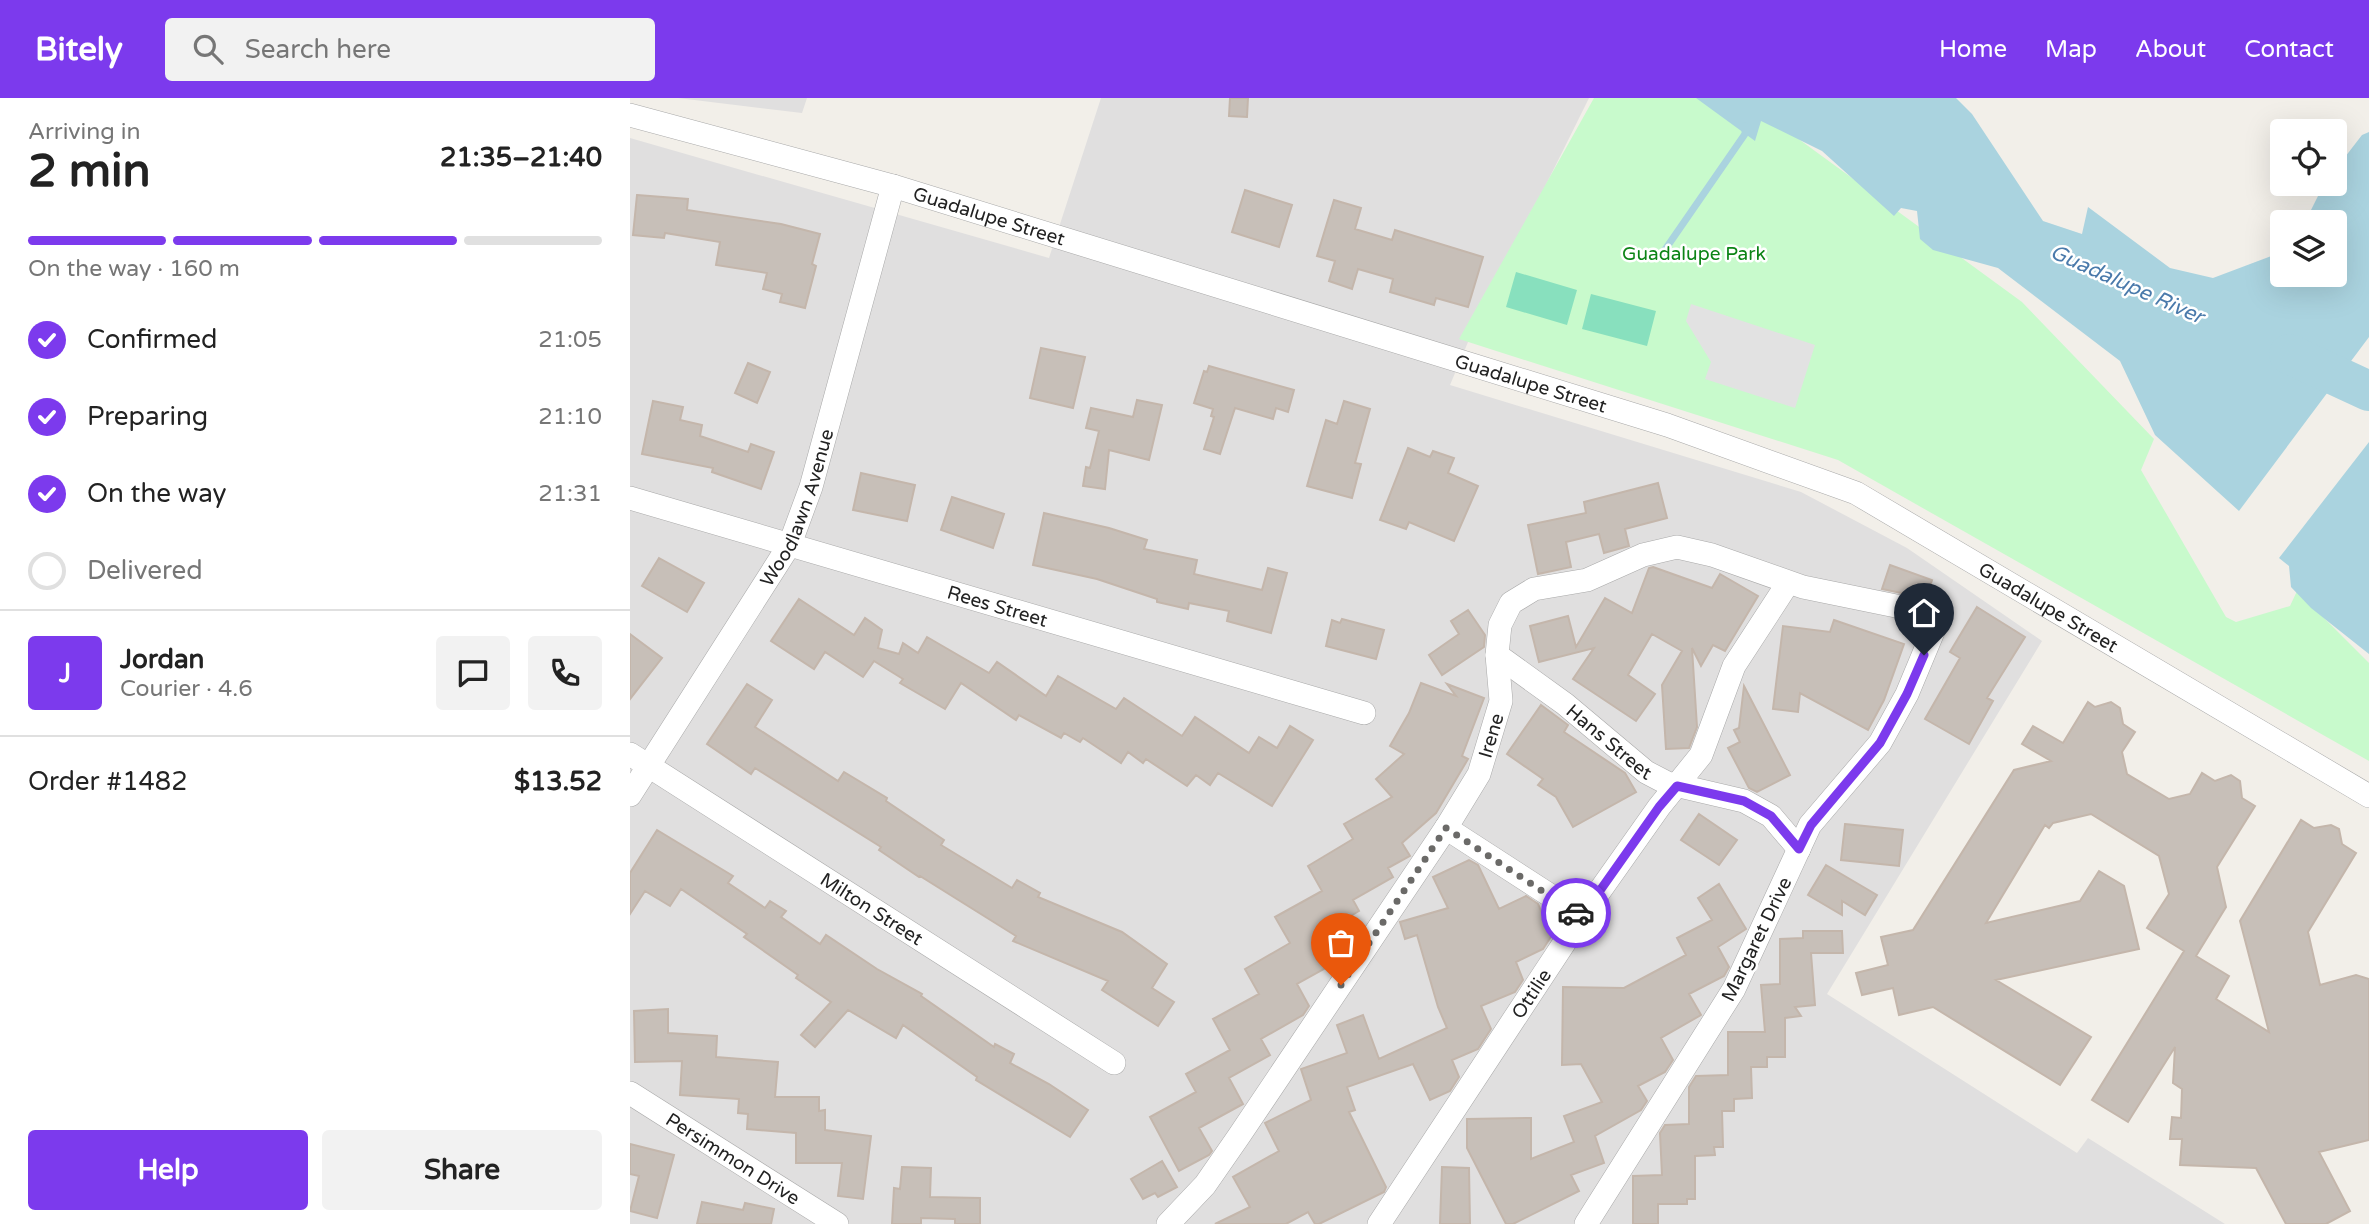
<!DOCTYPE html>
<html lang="en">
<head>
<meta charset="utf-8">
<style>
  :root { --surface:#fff; --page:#f2f2f2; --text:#222; --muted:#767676; --line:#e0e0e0; --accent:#7c3aed }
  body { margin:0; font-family:"Varela Round",sans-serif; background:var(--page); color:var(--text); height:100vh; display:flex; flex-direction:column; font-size:26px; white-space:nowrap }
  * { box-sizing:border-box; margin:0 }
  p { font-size:23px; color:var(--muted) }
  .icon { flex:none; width:38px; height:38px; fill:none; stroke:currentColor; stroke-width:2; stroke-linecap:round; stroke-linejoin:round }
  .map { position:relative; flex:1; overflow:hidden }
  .panel { display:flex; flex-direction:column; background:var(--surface); width:630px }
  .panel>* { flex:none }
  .fabs { position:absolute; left:1640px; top:21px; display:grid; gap:14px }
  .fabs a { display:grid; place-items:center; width:77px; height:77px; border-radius:7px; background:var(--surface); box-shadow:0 7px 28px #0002; font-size:35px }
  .pin { position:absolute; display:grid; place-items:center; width:60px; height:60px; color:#fff; margin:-72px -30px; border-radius:50% 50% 50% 0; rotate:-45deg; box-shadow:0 0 7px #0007 }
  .pin .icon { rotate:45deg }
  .courier { position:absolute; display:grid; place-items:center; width:70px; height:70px; margin:-35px; border:5px solid #7c3aed; border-radius:50%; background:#fff; color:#222; box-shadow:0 2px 9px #0007 }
  .summary em { font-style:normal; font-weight:800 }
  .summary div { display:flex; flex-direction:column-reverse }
  .summary { display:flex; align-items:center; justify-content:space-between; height:119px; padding:0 28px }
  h1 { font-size:46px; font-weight:800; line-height:52px }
  .bar { display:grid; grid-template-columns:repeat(4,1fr); gap:10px 7px; align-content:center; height:84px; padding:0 28px }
  .bar i { height:9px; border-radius:5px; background:var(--line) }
  .bar .active { background:var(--accent) }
  .bar p { grid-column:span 4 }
  .line { display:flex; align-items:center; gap:18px; padding:0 28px; border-top:2px solid var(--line) }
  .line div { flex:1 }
  .round { display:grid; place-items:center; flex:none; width:74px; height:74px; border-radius:7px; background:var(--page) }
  ol { padding:0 28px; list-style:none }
  li { display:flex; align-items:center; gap:21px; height:77px }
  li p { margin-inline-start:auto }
  li .icon { padding:7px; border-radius:50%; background:var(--accent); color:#fff; stroke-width:4 }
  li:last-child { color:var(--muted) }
  li i { width:38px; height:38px; border:4px solid var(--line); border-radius:50% }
  .primary-button { display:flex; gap:14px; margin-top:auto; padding:14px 28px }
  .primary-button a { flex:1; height:80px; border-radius:7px; background:var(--accent); color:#fff; font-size:28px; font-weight:800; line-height:80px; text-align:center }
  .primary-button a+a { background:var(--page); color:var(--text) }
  header { display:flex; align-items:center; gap:42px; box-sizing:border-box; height:98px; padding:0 35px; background:var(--accent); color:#fff }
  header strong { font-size:33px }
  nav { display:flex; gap:38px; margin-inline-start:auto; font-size:24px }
  .search { width:490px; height:63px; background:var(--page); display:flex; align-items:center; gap:18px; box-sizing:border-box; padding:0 24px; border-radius:7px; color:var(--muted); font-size:26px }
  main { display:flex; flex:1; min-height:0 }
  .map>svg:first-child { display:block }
</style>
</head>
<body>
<header>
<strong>Bitely</strong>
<div class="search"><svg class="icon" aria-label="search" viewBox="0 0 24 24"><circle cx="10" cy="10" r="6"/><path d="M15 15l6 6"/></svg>Search here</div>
<nav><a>Home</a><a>Map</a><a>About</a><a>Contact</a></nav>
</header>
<main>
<section class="panel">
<div class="summary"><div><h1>2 min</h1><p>Arriving in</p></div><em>21:35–21:40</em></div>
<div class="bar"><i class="active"></i><i class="active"></i><i class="active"></i><i></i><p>On the way · 160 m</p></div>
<ol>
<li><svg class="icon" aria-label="check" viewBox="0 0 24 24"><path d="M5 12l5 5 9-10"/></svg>Confirmed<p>21:05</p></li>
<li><svg class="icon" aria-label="check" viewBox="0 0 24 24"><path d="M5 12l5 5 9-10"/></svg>Preparing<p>21:10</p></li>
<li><svg class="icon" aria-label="check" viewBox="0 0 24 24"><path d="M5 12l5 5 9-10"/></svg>On the way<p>21:31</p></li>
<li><i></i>Delivered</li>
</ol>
<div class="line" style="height:126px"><b class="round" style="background:var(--accent);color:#fff">J</b><div><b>Jordan</b><p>Courier · 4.6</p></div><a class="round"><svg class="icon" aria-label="chat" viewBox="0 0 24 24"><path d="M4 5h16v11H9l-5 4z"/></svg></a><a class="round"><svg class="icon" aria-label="phone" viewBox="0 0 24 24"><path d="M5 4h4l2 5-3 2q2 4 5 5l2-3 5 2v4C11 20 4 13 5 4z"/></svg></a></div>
<div class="line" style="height:91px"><div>Order #1482</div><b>$13.52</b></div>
<div class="primary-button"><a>Help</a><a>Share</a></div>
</section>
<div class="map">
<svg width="1739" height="1126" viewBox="0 0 1739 1126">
  <rect width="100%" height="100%" fill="#f2efe9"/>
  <path fill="#e0dfdf" d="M 48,0 L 177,0 L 172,15 Z
    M 471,0 L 959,0 L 838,244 L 820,287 L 1171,394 L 1277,450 L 1412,543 L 1197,896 L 1447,1055 L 1458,1040 L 1595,1126 L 0,1126 L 0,40 L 419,160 Z"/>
  <path fill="#c8facc" d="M 964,0 L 1104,0 L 1144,23 L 1392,204 L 1524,341 L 1511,372 L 1596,519 L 1606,524 L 1660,508 L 1667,493 L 1739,565 L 1739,663 L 1208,362 L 829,241 Z"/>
  <path fill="#88e0be" d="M 886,174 L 947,192 L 937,227 L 876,209 Z
    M 961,196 L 1026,213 L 1017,248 L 952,231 Z"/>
  <path fill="#e2e2e2" d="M 1061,206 L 1185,247 L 1165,310 L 1075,281 L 1081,264 L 1056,223 Z"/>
  <path fill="#aad3df" d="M 1066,0 L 1326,0 L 1342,16 L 1413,123 L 1452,136 L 1458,109 L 1540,170 L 1583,180 L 1652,154 L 1652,177 L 1704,177 L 1704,124 L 1675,124 L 1694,86 L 1704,86 L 1705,72 L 1732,37 L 1739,34 L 1739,239 L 1609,413 L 1525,337 L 1490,263 L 1368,170 L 1303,152 L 1290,141 L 1287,113 L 1271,110 L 1264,118 L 1192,53 L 1131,23 L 1125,43 Z
    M 1739,344 L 1739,556 L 1681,510 L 1661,489 L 1659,468 L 1649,460 Z"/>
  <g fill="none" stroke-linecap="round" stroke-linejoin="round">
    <path stroke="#aad3df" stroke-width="7" d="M 1032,156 L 1115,36 L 1115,28"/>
    <path stroke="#aad3df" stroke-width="40" d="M 1659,256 L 1739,293"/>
  </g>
  <path fill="#c7bfb8" stroke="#c4b6ab" stroke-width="2" d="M 600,0 L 618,0 L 617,19 L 599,18 Z
    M 615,92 L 662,107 L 649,149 L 602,134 Z
    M 7,97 L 58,101 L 57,112 L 151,126 L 190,136 L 182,166 L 186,168 L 175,210 L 150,204 L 152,196 L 133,191 L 137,175 L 86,167 L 90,144 L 35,135 L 34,140 L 3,137 Z
    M 704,102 L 731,110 L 725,131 L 762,142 L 765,132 L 853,159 L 838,209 L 806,200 L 804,207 L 760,194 L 763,181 L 728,171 L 722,191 L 699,183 L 705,163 L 687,158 Z
    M 411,250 L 455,259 L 443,310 L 400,300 Z
    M 118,265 L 140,274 L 127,305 L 105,295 Z
    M 579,268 L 664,292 L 658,314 L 646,310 L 643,321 L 605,310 L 590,356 L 574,351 L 584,319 L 581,318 L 583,311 L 564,305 L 574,273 L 577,274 Z
    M 507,302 L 532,307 L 519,362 L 479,352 L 475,391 L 453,388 L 456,369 L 460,370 L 469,333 L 456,330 L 461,310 L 503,319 Z
    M 23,303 L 53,309 L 50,322 L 72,327 L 70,338 L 118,354 L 121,346 L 144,354 L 131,391 L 82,374 L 83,370 L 12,356 Z
    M 714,303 L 740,311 L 725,365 L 731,366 L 722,400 L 677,388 L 696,322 L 707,326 Z
    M 778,350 L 800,359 L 803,353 L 824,360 L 818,375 L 848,388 L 824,443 L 779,424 L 776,431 L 750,422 Z
    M 231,375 L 285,387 L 277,423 L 223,412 Z
    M 1028,385 L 1037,420 L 995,431 L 999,448 L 974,455 L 969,436 L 936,444 L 941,469 L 908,476 L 898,427 L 956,415 L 954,404 Z
    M 322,399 L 374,416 L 363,450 L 311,432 Z
    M 414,415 L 479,430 L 517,442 L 514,451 L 567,462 L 564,476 L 632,492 L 638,470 L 657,475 L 641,535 L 597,523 L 599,513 L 559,505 L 558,511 L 527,504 L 527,501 L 467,481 L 403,467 Z
    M 29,460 L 74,485 L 57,514 L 12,488 Z
    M 1260,467 L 1302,482 L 1296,500 L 1252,491 Z
    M 1023,469 L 1082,490 L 1090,476 L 1128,498 L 1095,553 L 1083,547 L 1071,568 L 1062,550 L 1067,629 L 1059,650 L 1036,651 L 1032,587 L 1052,553 L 1022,536 L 998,577 L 1025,596 L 1006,623 L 943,581 L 964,550 L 909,564 L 900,528 L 938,518 L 946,549 L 975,500 L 1002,515 L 1019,470 Z
    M 169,501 L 224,537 L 235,520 L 252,532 L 248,550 L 269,556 L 273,545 L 288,555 L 297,539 L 359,575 L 367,564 L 416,598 L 428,578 L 486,611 L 494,600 L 552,638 L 565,619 L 619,655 L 629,639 L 647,650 L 660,628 L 683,642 L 642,708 L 588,675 L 580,687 L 566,677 L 557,688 L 516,661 L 513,665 L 498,654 L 491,665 L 453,640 L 450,644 L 434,635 L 431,640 L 389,617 L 386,622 L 331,585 L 315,611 L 270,585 L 273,581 L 244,563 L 233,579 L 195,554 L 184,571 L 141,543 Z
    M 1347,509 L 1395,539 L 1357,600 L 1363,603 L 1339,646 L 1295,621 L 1330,560 L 1320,554 Z
    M 838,512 L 855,537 L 854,549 L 812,577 L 799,557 L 829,536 L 821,523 Z
    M 712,521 L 754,532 L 746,561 L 696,548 L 702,522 L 710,525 Z
    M 1204,522 L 1274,546 L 1254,602 L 1238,632 L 1170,595 L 1168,614 L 1143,611 L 1153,528 L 1200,534 Z
    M 0,536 L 32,560 L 0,601 Z
    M 791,585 L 826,598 L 817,586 L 854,600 L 832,658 L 838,661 L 806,715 L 772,745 L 780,758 L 758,770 L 763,779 L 723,802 L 729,813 L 702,829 L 714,850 L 704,856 L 708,863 L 667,886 L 679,908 L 673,917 L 631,941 L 640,957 L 599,980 L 613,1006 L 569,1030 L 582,1053 L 579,1057 L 549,1073 L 520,1019 L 566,994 L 556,976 L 600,952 L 583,921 L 629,896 L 615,871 L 660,845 L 645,819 L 692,793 L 678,768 L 723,741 L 714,726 L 762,699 L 746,681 L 774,656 L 760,648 L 779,615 Z
    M 117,586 L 142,602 L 125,629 L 208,683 L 214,674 L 257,700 L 256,703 L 314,742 L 311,747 L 382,790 L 387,782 L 410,795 L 408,799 L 492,834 L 537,866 L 522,890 L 544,904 L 528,928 L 472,892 L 478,883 L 383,843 L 386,838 L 290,778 L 289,779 L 249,752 L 251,749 L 125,670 L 121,676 L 77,646 Z
    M 1114,588 L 1160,677 L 1127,694 L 1119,690 L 1098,650 L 1110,644 L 1104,632 L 1109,630 Z
    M 1458,604 L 1465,609 L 1481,604 L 1490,610 L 1493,626 L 1505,634 L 1492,654 L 1497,676 L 1539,701 L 1560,696 L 1572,675 L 1585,683 L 1601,677 L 1610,683 L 1612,700 L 1625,708 L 1587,769 L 1596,809 L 1566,858 L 1599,878 L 1586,901 L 1639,934 L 1610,823 L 1671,722 L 1684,730 L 1701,727 L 1709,731 L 1712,746 L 1726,755 L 1678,834 L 1690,887 L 1726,877 L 1739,881 L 1739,1042 L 1689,1054 L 1720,1113 L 1696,1126 L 1656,1126 L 1626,1070 L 1550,1067 L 1552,1041 L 1540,1041 L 1542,1019 L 1551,1020 L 1552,991 L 1543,985 L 1545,949 L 1498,1024 L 1462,1002 L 1554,853 L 1517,830 L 1539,796 L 1529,758 L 1461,716 L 1423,725 L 1419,730 L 1415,727 L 1356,825 L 1450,803 L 1469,773 L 1494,788 L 1509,851 L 1366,882 L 1461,939 L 1430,987 L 1303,909 L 1269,917 L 1263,890 L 1232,897 L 1226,875 L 1258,867 L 1251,839 L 1283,832 L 1384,672 L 1421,663 L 1392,646 L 1403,628 L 1433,645 Z
    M 911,607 L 938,627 L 934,634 L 995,675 L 1006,694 L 943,729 L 926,699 L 908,687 L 913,681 L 877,656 Z
    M 1069,716 L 1107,742 L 1089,767 L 1051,742 Z
    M 1215,726 L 1273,732 L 1269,768 L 1211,762 Z
    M 27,732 L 103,778 L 98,785 L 135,810 L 140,803 L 156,813 L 151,819 L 190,846 L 196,837 L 247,871 L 292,896 L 291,898 L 364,949 L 365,946 L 384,956 L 380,965 L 419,986 L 458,1012 L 440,1039 L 346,982 L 347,979 L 273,927 L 266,940 L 218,912 L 185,949 L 171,937 L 201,904 L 166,880 L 168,877 L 114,839 L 117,836 L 51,791 L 40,808 L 15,793 L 0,816 L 0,775 Z
    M 839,762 L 848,767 L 869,811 L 896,798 L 908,806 L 922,837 L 913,851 L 886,864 L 893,882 L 885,894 L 851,908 L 861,931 L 848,951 L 822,962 L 829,979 L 820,993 L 800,1002 L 783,966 L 717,989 L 725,1012 L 719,1014 L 756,1089 L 754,1094 L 689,1126 L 685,1126 L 678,1114 L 656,1126 L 585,1126 L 620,1109 L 603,1079 L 649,1053 L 635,1025 L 681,1002 L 671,971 L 717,955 L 707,927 L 733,917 L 749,961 L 817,930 L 808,909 L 787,837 L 775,841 L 770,824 L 818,810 L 803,779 Z
    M 1196,767 L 1247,797 L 1235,817 L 1212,803 L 1212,817 L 1178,797 Z
    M 1089,786 L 1116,831 L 1088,849 L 1099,869 L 1094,878 L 1059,896 L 1071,917 L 1031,940 L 1043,962 L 1035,974 L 1008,988 L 1017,1003 L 1011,1012 L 965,1038 L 974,1065 L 941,1077 L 949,1093 L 883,1126 L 876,1126 L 837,1050 L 837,1021 L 901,1020 L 901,1061 L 944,1044 L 934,1018 L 972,1004 L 951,966 L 932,967 L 933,889 L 994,890 L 1056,857 L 1047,840 L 1082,822 L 1068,800 Z
    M 1173,833 L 1212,833 L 1213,855 L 1181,855 L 1185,907 L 1165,909 L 1171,918 L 1155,920 L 1155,959 L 1137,959 L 1137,969 L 1121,969 L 1122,1000 L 1104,1001 L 1104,1013 L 1092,1013 L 1093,1049 L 1084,1049 L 1085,1057 L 1065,1058 L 1065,1101 L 1057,1101 L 1057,1106 L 1028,1106 L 1028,1126 L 1003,1126 L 1003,1078 L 1032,1077 L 1030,1035 L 1035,1027 L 1059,1026 L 1059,989 L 1066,978 L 1098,977 L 1098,934 L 1135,934 L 1131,887 L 1150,886 L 1150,841 L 1173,840 Z
    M 38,911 L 38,935 L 87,938 L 86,959 L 148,964 L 145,999 L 189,999 L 189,1013 L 195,1012 L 195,1032 L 241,1038 L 233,1101 L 208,1098 L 212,1065 L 166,1065 L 166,1035 L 117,1031 L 118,1016 L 108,1015 L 109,1001 L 50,997 L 52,963 L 5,964 L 4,913 Z
    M 0,1046 L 44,1057 L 27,1120 L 0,1113 L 9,1078 L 0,1076 Z
    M 532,1063 L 547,1089 L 528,1099 L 525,1095 L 513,1101 L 501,1081 Z
    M 272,1069 L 301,1070 L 300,1099 L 350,1100 L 350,1126 L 325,1126 L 325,1121 L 291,1120 L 291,1126 L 262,1126 L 264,1090 L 270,1091 Z
    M 812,1069 L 839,1070 L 840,1126 L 810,1126 Z
    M 72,1104 L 113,1112 L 115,1105 L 144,1111 L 141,1126 L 67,1126 Z"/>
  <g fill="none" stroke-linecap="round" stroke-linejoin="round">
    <defs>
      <g id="street">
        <path id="s1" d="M 0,17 L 263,88 L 1037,327 L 1226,395 L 1739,698"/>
        <path id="s2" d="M 0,400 L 734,615"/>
        <path id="s3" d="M 867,557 L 935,606 L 1016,674 L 1037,685 L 1114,703 L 1141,718 L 1169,751"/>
        <path id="s4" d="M 0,656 L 484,965"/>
        <path id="s5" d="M 0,697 L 160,446 L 181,389 L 263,88"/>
        <path d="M 816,730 L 952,818"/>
        <path id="s6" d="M 0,995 L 207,1126"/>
        <path id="s7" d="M 538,1126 L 575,1087 L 609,1038 L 816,730 L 849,676 L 871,603 L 867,557 L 870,527 L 881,505 L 904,491 L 957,482 L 1013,457 L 1047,449 L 1082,457 L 1173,489 L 1310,517 L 1277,596 L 1250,645 L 1180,727 L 1104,891 L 956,1126"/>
        <path id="s8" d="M 749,1126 L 952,818 L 1029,709 L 1071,657 L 1104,568 L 1158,485"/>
      </g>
    </defs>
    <use href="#street" stroke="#a9a9a9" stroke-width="24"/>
    <use href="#street" stroke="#fff" stroke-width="23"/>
  </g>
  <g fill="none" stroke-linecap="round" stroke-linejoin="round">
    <path stroke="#6b6a68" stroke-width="7" stroke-dasharray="0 12.6" d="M 711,887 L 816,730 L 946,815"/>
    <path stroke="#7c3aed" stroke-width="9" d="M 946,815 L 952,818 L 1029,709 L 1047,688 L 1114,703 L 1141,718 L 1169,751 L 1181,727 L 1250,645 L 1277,596 L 1294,557"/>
  </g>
  <g text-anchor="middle" stroke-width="5" stroke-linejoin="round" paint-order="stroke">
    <g font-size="19" fill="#222" stroke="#fff">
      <text dy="7" stroke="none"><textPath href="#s1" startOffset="373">Guadalupe Street</textPath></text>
      <text dy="7" stroke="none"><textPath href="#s1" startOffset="940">Guadalupe Street</textPath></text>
      <text dy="7" stroke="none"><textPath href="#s5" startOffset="334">Woodlawn Avenue</textPath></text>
      <text dy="7" stroke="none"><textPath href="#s2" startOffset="383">Rees Street</textPath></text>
      <text dy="7" stroke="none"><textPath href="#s1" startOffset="1507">Guadalupe Street</textPath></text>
      <text dy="7" stroke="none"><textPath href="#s7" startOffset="588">Irene</textPath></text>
      <text dy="7" stroke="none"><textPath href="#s3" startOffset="142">Hans Street</textPath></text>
      <text dy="7" stroke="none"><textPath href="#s4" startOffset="287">Milton Street</textPath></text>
      <text transform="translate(1126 841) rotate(-64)" y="7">Margaret Drive</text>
      <text dy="7" stroke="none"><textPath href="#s8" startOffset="276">Ottilie</textPath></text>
      <text dy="7" stroke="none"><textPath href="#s6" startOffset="122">Persimmon Drive</textPath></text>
    </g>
    <g font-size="19" fill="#0c8416" stroke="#fff">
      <text x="1064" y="162">Guadalupe Park</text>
    </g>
    <g font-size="21" font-style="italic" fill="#4a7aab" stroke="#fff">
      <text transform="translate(1497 186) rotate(24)" y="7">Guadalupe River</text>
    </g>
  </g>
</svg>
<div class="fabs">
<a><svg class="icon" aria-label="locate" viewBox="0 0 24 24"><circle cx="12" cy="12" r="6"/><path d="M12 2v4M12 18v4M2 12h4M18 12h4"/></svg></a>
<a><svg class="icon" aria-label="layers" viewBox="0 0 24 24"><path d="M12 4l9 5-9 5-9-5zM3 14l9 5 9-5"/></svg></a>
</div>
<div class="pin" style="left:711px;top:887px;background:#ea580c"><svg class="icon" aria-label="bag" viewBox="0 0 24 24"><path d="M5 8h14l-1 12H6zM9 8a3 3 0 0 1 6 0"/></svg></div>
<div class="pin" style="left:1294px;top:557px;background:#1f2937"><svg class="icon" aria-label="home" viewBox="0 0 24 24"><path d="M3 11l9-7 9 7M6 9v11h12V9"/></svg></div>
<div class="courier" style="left:946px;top:815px"><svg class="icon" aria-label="car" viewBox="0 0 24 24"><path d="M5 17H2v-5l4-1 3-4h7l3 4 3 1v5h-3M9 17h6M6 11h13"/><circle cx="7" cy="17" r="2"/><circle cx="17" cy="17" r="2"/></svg></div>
</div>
</main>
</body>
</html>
